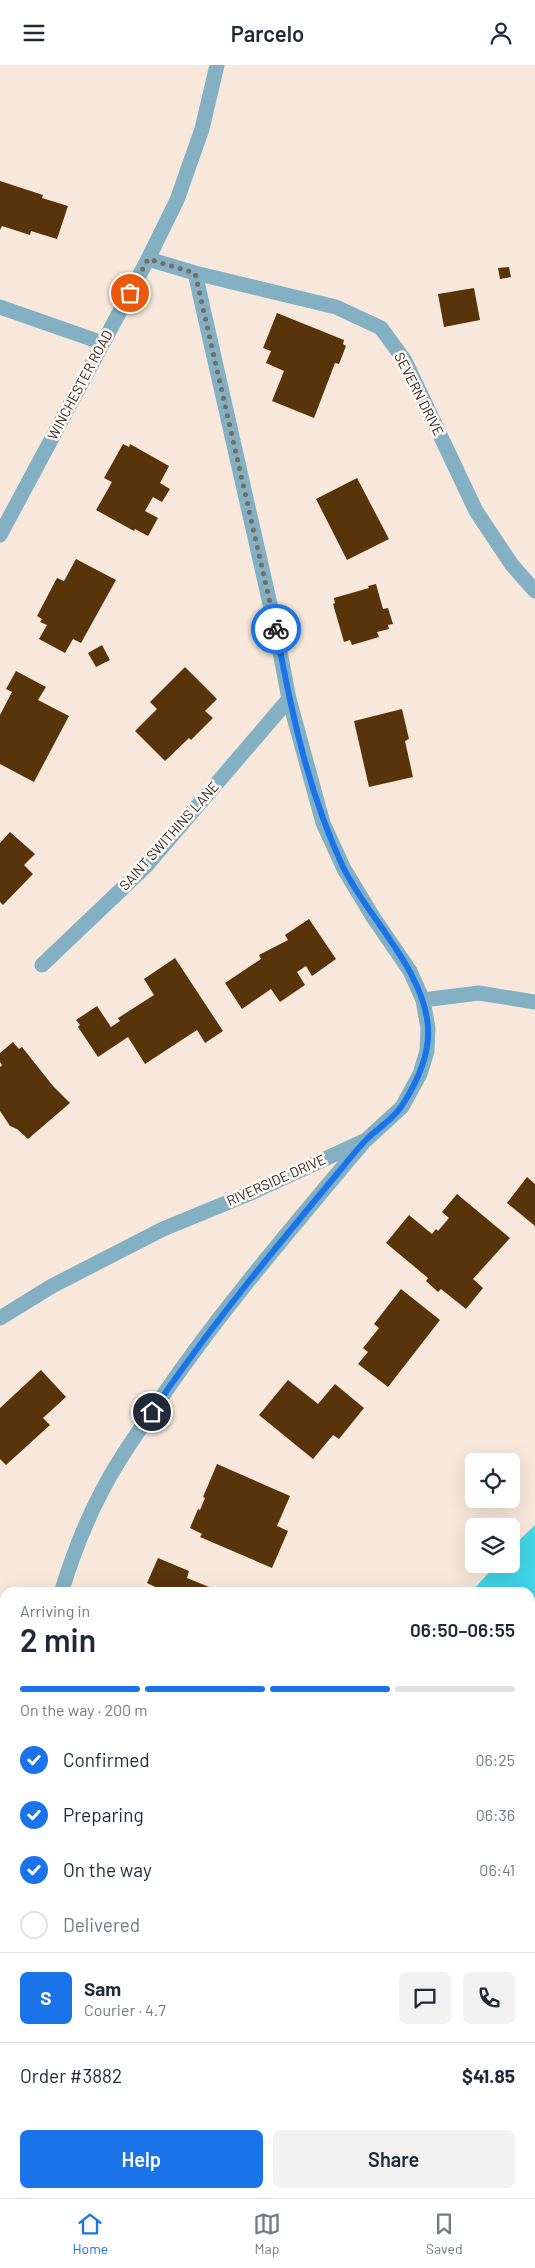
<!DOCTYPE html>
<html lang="en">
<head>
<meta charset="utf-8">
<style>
  :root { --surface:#fff; --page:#f2f2f3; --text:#1f2937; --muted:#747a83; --line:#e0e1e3; --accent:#1a73e8 }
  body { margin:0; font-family:Barlow,sans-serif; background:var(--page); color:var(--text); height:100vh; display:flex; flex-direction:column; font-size:19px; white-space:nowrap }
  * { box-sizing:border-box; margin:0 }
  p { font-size:16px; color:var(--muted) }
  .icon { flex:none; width:28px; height:28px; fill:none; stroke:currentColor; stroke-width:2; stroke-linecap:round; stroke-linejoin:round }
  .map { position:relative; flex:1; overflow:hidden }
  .sheet { position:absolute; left:0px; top:1522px; width:535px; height:611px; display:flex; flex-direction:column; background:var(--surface); border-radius:15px 15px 0 0; box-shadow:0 5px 20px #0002 }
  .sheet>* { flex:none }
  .buttons { position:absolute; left:465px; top:1388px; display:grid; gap:10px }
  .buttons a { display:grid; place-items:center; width:55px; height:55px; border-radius:8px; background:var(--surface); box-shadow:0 5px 20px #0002; font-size:25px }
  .pin { position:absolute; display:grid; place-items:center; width:42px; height:42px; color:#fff; margin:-21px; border:2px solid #fff; border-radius:50%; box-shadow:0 1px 5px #0007 }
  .courier { position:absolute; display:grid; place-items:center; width:50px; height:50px; margin:-25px; border:4px solid #1a73e8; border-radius:50%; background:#fff; color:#222; box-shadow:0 1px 6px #0007 }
  .overview em { font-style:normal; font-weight:600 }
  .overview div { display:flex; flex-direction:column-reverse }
  .overview { display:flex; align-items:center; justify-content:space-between; height:85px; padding:0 20px }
  h1 { font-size:32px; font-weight:600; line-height:38px }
  .bar { display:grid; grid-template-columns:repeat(4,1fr); gap:8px 5px; align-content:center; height:60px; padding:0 20px }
  .bar i { height:6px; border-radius:4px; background:var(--line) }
  .bar .selected { background:var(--accent) }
  .bar p { grid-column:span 4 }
  .line { display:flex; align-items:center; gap:12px; padding:0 20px; border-top:1px solid var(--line) }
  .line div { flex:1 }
  .round { display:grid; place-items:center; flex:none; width:52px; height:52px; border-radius:8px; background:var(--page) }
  ol { padding:0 20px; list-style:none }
  li { display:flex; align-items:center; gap:15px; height:55px }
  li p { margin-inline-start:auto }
  li .icon { padding:5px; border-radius:50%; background:var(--accent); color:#fff; stroke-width:4 }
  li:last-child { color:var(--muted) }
  li i { width:28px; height:28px; border:2px solid var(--line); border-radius:50% }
  .action { display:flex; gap:10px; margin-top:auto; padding:10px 20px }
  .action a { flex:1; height:58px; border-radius:8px; background:var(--accent); color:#fff; font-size:20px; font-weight:600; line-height:58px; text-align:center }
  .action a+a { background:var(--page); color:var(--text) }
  header { display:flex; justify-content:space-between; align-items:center; height:65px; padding:0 20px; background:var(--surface); font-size:22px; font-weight:600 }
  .tabs { display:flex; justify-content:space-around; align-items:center; height:70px; border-top:1px solid var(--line); background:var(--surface); font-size:14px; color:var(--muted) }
  .tabs a { display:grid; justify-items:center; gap:2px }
  .tabs .selected { color:var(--accent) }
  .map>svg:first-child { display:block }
</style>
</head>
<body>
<header><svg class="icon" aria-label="menu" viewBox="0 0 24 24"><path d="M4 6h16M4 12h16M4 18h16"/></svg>Parcelo<svg class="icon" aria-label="person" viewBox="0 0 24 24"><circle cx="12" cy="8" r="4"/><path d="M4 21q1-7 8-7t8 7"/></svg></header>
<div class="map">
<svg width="535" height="2133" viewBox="0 0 535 2133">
  <rect width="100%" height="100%" fill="#f8e8db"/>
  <path fill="#41d6e9" d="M 535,1460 L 535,2133 L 378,2133 L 377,2129 L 530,2129 L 530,1528 L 471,1527 L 497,1499 L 511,1499 L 511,1483 Z"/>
  <path fill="#58340a" d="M 0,116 L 43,130 L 42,133 L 68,141 L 57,174 L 31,166 L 30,170 L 2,161 L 0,165 Z
    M 509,202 L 511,212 L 500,214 L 498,203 Z
    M 474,223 L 480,255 L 444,262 L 438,229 Z
    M 277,248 L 344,275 L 343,279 L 346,281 L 339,299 L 335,298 L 314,353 L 272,336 L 284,306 L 266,298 L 271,286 L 263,283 Z
    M 123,379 L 129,382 L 130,379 L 169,401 L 160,418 L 170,424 L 162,437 L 153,432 L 145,446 L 158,453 L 148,471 L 135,464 L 134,466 L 96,445 L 112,417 L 104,413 Z
    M 357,413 L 389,474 L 347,495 L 316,434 Z
    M 76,494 L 116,515 L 81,578 L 73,574 L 65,588 L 39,574 L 47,560 L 40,557 L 42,554 L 37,551 L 57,513 L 64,516 Z
    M 376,519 L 383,544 L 388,543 L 393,559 L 388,560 L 389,564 L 377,567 L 379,572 L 352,580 L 350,575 L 344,577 L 333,539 L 335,538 L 334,533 L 369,523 L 368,521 Z
    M 102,580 L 110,595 L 96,602 L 88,588 Z
    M 185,602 L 217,634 L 205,646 L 213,653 L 191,675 L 189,673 L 165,696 L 135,666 L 157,644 L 150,637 Z
    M 16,606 L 46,622 L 38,635 L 69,651 L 34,717 L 0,699 L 0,650 L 12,627 L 6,624 Z
    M 402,644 L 409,674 L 405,676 L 413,712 L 369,722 L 354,656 Z
    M 10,767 L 35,789 L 24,800 L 33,809 L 3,840 L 0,837 L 0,778 Z
    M 309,854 L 336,894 L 312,911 L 306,901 L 297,907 L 305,920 L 280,937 L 271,924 L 242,944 L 225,918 L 261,894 L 259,890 L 288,875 L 285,870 Z
    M 175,893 L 223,966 L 205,978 L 197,965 L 145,999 L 128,972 L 98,992 L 78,962 L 80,960 L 76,955 L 97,941 L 111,962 L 120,956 L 118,953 L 154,930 L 144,914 Z
    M 13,977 L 19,984 L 22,982 L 53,1021 L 70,1038 L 28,1074 L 17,1064 L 10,1061 L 0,1046 L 0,1002 L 2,1000 L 0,997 L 0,988 Z
    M 527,1112 L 535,1119 L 535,1161 L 507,1138 Z
    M 457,1129 L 510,1173 L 473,1214 L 483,1223 L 466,1244 L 441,1224 L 438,1227 L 426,1216 L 428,1213 L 386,1178 L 409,1150 L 432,1169 L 436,1164 L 438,1166 L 449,1153 L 442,1147 Z
    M 401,1224 L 440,1255 L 388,1322 L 358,1299 L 368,1287 L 363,1283 L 379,1263 L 374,1259 Z
    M 41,1305 L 66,1332 L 43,1353 L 50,1360 L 6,1400 L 0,1394 L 0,1343 Z
    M 288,1315 L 318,1339 L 335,1319 L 364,1343 L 339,1374 L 333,1370 L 313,1394 L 259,1350 Z
    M 217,1399 L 290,1431 L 277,1461 L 288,1466 L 272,1503 L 200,1472 L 202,1469 L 190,1463 L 198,1444 L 200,1445 L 205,1433 L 203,1432 Z
    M 158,1493 L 189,1506 L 187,1513 L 214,1524 L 214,1526 L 217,1528 L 168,1528 L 147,1518 Z
    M 120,2129 L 226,2129 L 229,2132 L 120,2133 Z"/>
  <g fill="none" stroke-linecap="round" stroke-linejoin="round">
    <path stroke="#baada3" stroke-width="3" stroke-dasharray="4 2.5" stroke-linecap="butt" d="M 354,2129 L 450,2129 L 450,2133"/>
    <path stroke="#83b1c3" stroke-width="15" d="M 148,194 L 195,208 L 336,242 L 381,263 L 405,296 L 476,446 L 512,500 L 535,526
      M 0,242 L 103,278
      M 0,470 L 148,194 L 177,135 L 202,64 L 217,0
      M 42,900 L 146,801 L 289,634
      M 423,935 L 479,928 L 535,937
      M 0,1253 L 52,1221 L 163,1164 L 253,1127 L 366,1075 L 402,1042 L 420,1009 L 427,986 L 428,963 L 423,935 L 410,906 L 373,852 L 344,804 L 323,758 L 289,634 L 275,561 L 195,208
      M 61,1528 C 72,1492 85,1458 102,1426 C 117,1396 138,1367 157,1339 C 219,1247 292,1163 363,1078
      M 72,2133 L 73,2129"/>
  </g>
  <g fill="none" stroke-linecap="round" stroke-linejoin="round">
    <path stroke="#756c64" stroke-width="5" stroke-dasharray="0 9" d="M 130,228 L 148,194 L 195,208 L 276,564"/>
    <path stroke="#1a73e8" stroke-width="6" d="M 152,1347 C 209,1263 272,1187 337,1109 C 347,1097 356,1085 367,1074 C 378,1063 395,1053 403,1039 C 417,1017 430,990 428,962 C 424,905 368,853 343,802 C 308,727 291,645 276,564"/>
  </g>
  <g text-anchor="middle" stroke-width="5" stroke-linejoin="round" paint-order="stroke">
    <g font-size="14" fill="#2f2924" stroke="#fef7f2">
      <text transform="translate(80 320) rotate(-62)" y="5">WINCHESTER ROAD</text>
      <text transform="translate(419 329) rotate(63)" y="5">SEVERN DRIVE</text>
      <text transform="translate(169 771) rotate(-48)" y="5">SAINT SWITHINS LANE</text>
      <text transform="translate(276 1115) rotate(-24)" y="5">RIVERSIDE DRIVE</text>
    </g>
  </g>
</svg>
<div class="buttons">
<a><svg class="icon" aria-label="locate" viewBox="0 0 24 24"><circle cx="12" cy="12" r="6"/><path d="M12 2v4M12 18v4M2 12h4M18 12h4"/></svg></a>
<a><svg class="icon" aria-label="layers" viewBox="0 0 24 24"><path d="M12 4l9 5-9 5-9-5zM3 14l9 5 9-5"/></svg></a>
</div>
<div class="pin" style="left:130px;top:228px;background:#ea580c"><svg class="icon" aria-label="bag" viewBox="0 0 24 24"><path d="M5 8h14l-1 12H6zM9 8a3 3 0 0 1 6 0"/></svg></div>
<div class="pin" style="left:152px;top:1347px;background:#1f2937"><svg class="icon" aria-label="home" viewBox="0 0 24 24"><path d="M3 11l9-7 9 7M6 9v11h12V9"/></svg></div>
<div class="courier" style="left:276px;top:564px"><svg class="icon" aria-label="bike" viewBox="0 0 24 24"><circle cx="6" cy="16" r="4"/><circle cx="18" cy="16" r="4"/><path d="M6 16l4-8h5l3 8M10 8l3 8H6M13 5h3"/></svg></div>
<section class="sheet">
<div class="overview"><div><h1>2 min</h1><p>Arriving in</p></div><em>06:50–06:55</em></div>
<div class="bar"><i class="selected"></i><i class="selected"></i><i class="selected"></i><i></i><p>On the way · 200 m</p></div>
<ol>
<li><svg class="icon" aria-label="check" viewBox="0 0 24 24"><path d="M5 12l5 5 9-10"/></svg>Confirmed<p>06:25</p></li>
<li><svg class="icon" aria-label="check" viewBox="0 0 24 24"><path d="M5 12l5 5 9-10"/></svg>Preparing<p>06:36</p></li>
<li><svg class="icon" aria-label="check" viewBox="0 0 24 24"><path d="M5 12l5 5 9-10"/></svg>On the way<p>06:41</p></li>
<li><i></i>Delivered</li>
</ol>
<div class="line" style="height:90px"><b class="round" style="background:var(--accent);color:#fff">S</b><div><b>Sam</b><p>Courier · 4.7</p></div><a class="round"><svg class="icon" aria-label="chat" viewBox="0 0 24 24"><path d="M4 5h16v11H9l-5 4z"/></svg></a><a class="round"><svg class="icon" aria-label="phone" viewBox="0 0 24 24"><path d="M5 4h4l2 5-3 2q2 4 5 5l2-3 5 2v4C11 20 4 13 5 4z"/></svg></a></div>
<div class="line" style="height:65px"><div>Order #3882</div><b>$41.85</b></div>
<div class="action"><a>Help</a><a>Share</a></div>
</section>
</div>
<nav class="tabs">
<a class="selected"><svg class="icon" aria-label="home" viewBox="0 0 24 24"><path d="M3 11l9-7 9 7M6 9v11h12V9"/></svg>Home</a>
<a><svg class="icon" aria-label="map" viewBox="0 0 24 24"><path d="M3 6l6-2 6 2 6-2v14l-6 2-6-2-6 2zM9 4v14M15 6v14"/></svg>Map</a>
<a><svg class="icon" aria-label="saved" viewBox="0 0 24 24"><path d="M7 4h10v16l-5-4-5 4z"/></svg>Saved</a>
</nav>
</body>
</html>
